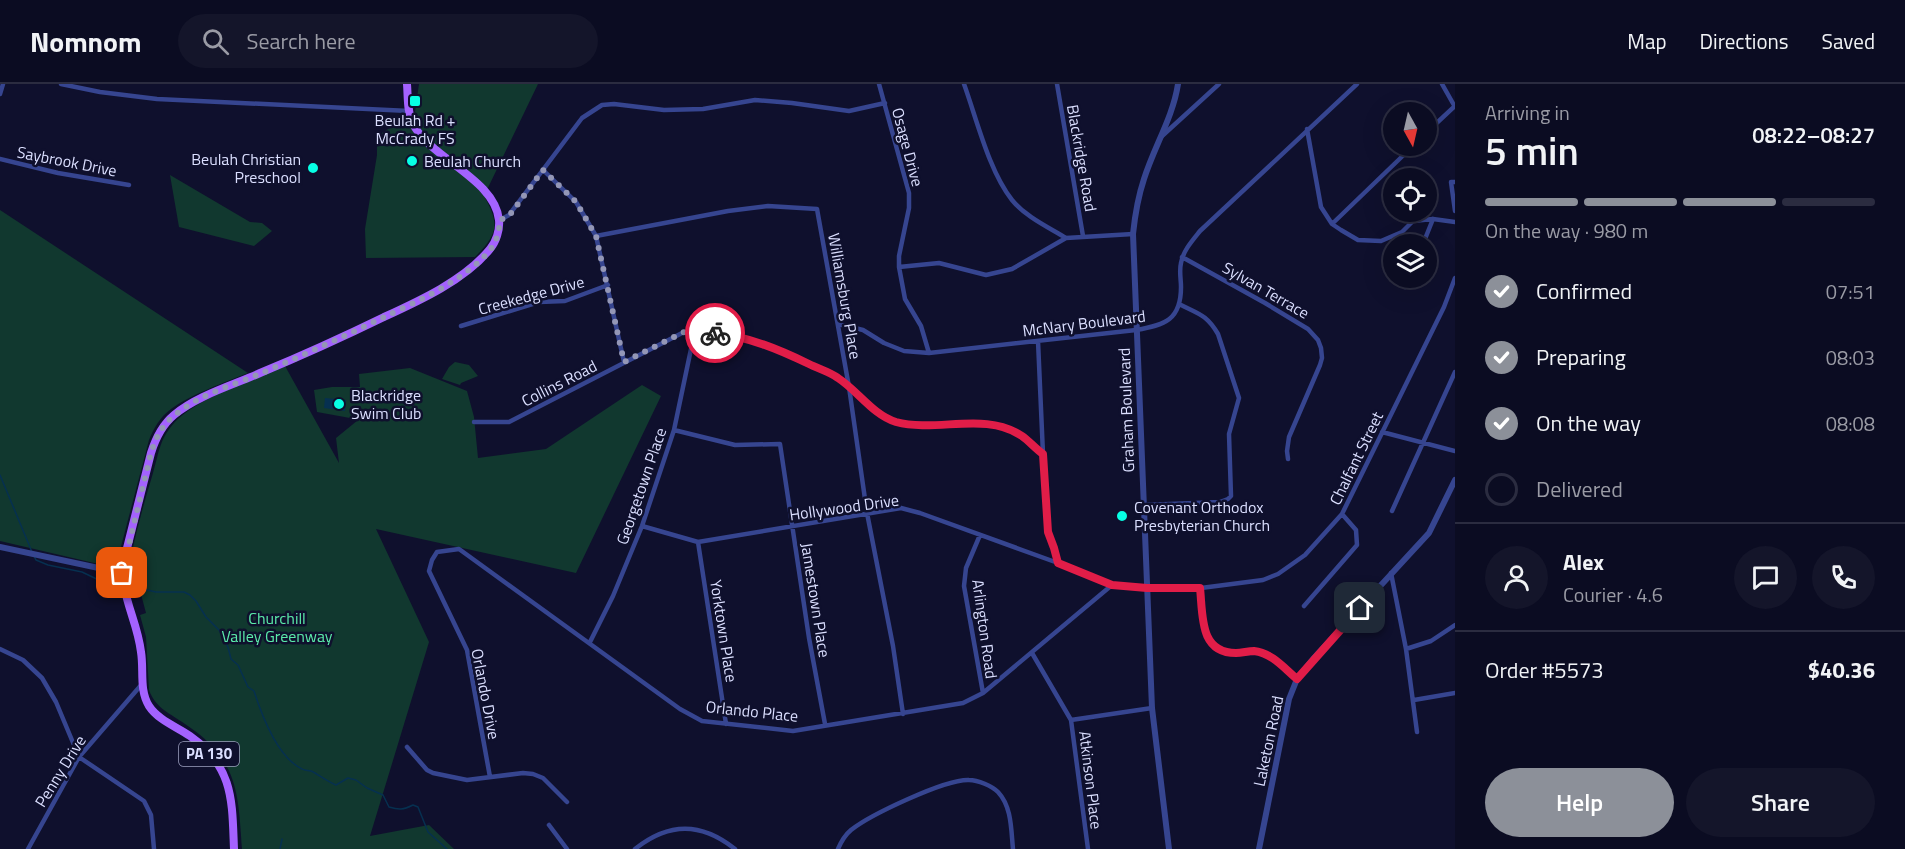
<!DOCTYPE html>
<html lang="en">
<head>
<meta charset="utf-8">
<style>
  :root { --surface:#0b0c22; --page:#14152a; --text:#f1f3f6; --muted:#9a9ba5; --line:#2b2c40; --accent:#8c9099 }
  body { margin:0; font-family:"Titillium Web",sans-serif; background:var(--page); color:var(--text); height:100vh; display:flex; flex-direction:column; font-size:22px; white-space:nowrap }
  * { box-sizing:border-box; margin:0 }
  p { font-size:20px; color:var(--muted) }
  .icon { flex:none; width:33px; height:33px; fill:none; stroke:currentColor; stroke-width:2; stroke-linecap:round; stroke-linejoin:round }
  .map { position:relative; flex:1; overflow:hidden }
  .details { display:flex; flex-direction:column; background:var(--surface); width:450px }
  .details>* { flex:none }
  .needle { width:39px; rotate:172deg }
  .fabs { position:absolute; left:1383px; top:18px; display:grid; gap:12px }
  .fabs a { display:grid; place-items:center; width:54px; height:54px; border-radius:50%; background:var(--surface); box-shadow:0 6px 24px #0002,0 0 0 2px var(--line); font-size:30px }
  .pin { position:absolute; display:grid; place-items:center; width:51px; height:51px; color:#fff; margin:-26px; border-radius:12px; box-shadow:0 3px 9px #0006 }
  .courier { position:absolute; display:grid; place-items:center; width:60px; height:60px; margin:-30px; border:4px solid #e11d48; border-radius:50%; background:#fff; color:#222; box-shadow:0 2px 8px #0007 }
  .summary em { font-style:normal; font-weight:600 }
  .summary div { display:flex; flex-direction:column-reverse }
  .summary { display:flex; align-items:center; justify-content:space-between; height:102px; padding:0 30px }
  h1 { font-size:39px; font-weight:600; line-height:45px }
  .bar { display:grid; grid-template-columns:repeat(4,1fr); gap:9px 6px; align-content:center; height:72px; padding:0 30px }
  .bar i { height:8px; border-radius:4px; background:var(--line) }
  .bar .on { background:var(--accent) }
  .bar p { grid-column:span 4 }
  .line { display:flex; align-items:center; gap:15px; padding:0 30px; border-top:2px solid var(--line) }
  .line div { flex:1 }
  .round { display:grid; place-items:center; flex:none; width:63px; height:63px; border-radius:32px; background:var(--page) }
  ol { padding:0 30px; list-style:none }
  li { display:flex; align-items:center; gap:18px; height:66px }
  li p { margin-inline-start:auto }
  li .icon { padding:6px; border-radius:50%; background:var(--accent); color:#fff; stroke-width:4 }
  li:last-child { color:var(--muted) }
  li i { width:33px; height:33px; border:3px solid var(--line); border-radius:50% }
  .primary-button { display:flex; gap:12px; margin-top:auto; padding:12px 30px }
  .primary-button a { flex:1; height:69px; border-radius:36px; background:var(--accent); color:#fff; font-size:24px; font-weight:600; line-height:69px; text-align:center }
  .primary-button a+a { background:var(--page); color:var(--text) }
  header { display:flex; align-items:center; gap:36px; box-sizing:border-box; height:84px; padding:0 30px; background:var(--surface); border-bottom:2px solid var(--line) }
  header strong { font-size:28px }
  nav { display:flex; gap:33px; margin-inline-start:auto; font-size:21px }
  .search { width:420px; height:54px; background:var(--page); display:flex; align-items:center; gap:15px; box-sizing:border-box; padding:0 21px; border-radius:33px; color:var(--muted); font-size:22px }
  main { display:flex; flex:1; min-height:0 }
  .map>svg:first-child { display:block }
</style>
</head>
<body>
<header>
<strong>Nomnom</strong>
<div class="search"><svg class="icon" aria-label="search" viewBox="0 0 24 24"><circle cx="10" cy="10" r="6"/><path d="M15 15l6 6"/></svg>Search here</div>
<nav><a>Map</a><a>Directions</a><a>Saved</a></nav>
</header>
<main>
<div class="map">
<svg width="1455" height="765" viewBox="0 0 1455 765">
  <rect width="100%" height="100%" fill="#0f102d"/>
  <path fill="#11382f" d="M 419,0 L 538,0 L 484,112 C 500,140 498,150 475,173 L 366,174 L 365,145 L 377,71 L 377,52 L 415,28 Z
    M 170,91 L 250,138 L 262,139 L 272,147 L 254,162 L 179,143 Z
    M 0,126 L 248,289 C 225,298 190,311 171,325 C 160,333 154,344 149,356 L 118,474 C 116,480 113,481 107,482 L 0,457 Z
    M 455,278 L 469,281 L 478,292 L 461,299 L 460,301 L 442,295 L 449,283 Z
    M 285,282 L 339,379 L 336,354 L 363,332 L 350,334 L 317,328 L 314,306 L 332,303 L 360,303 L 359,290 L 410,284 L 467,307 L 474,333 L 478,374 L 546,365 L 642,301 L 661,312 L 576,489 L 376,445 L 429,558 L 370,752 L 429,741 L 454,765 L 242,765 C 238,707 238,675 185,640 C 170,629 156,625 149,606 L 146,553 L 140,531 L 146,529 L 135,488 L 128,488 C 134,455 143,422 153,389 C 159,369 159,356 174,339 C 197,314 253,296 285,282 Z"/>
  <path fill="#063050" d="M 325,314 L 346,316 L 345,327 L 324,324 Z"/>
  <g fill="none" stroke-linecap="round" stroke-linejoin="round">
    <path stroke="#063050" stroke-width="1.5" d="M 0,391 L 32,468
      M 34,472 L 36,476 L 48,481 L 82,488 L 105,499 L 121,501
      M 129,502 L 156,508 L 184,508 L 190,511 L 196,517 L 206,533 L 219,546 L 228,563 L 231,575 L 238,581 L 248,603 L 254,607 C 262,632 277,673 302,685 C 305,687 308,686 311,687 C 318,690 326,697 336,701 L 348,694 L 356,696 L 367,704 L 383,711 L 389,723 C 399,726 403,726 413,721 L 418,723 L 428,748 L 447,765
      M 280,765 L 282,755"/>
    <path stroke="#364590" stroke-width="4.5" d="M 61,0 L 100,8 L 157,15 L 409,27
      M 879,0 L 909,109 L 909,124 L 899,172 L 899,183 L 905,215 L 921,242 L 929,269
      M 964,0 C 977,36 989,87 1012,116 C 1026,133 1048,143 1066,154
      M 1057,0 L 1083,152
      M 1442,0 L 1455,23
      M 0,10 L 3,0
      M 1307,45 L 1321,123 L 1332,140 L 1341,146 L 1358,156 L 1381,157 L 1402,148 L 1413,137 L 1433,135 L 1455,138
      M 1426,49 L 1455,22
      M 1161,53 L 1219,0
      M 0,75 L 58,89 L 129,101
      M 543,86 L 576,118 L 596,152 L 624,278
      M 1455,98 L 1451,98 L 1455,127
      M 500,136 L 509,131 L 582,34 L 602,21 L 614,20 L 664,26 L 703,25 L 755,16 L 792,19 L 849,27 L 885,19
      M 1332,140 L 1413,62
      M 596,152 L 728,127 L 768,122 L 817,125 L 849,303 L 867,429 L 893,562 L 903,630
      M 1423,160 L 1433,135
      M 1182,173 L 1265,219 L 1308,245 L 1318,256 L 1321,264 L 1322,274 L 1320,281 L 1289,353 L 1287,367 L 1288,375
      M 899,183 L 939,179 L 986,191 L 1012,185 L 1066,154 L 1133,150
      M 1405,203 L 1409,194
      M 838,240 L 863,246 L 884,259 L 904,267 L 929,269 L 1136,246 C 1165,241 1181,236 1181,203 C 1181,195 1179,187 1181,179 C 1183,167 1192,157 1200,147 L 1357,0
      M 461,242 L 539,218 L 565,217 L 608,201
      M 1038,257 L 1043,370
      M 474,338 L 509,338 L 684,248 C 728,242 772,262 810,280 C 820,285 830,289 839,295 C 858,308 874,331 897,338 C 937,348 985,328 1022,353 C 1029,358 1036,365 1043,370 L 1048,448 L 1055,464 L 1058,479
      M 674,346 L 735,361 L 780,360 L 809,554 L 825,640
      M 1382,348 L 1455,367
      M 1144,421 L 1220,418 L 1228,415 L 1231,412 L 1229,350 L 1239,314 L 1218,250 C 1207,231 1199,230 1181,221
      M 1392,427 L 1455,288
      M 642,442 L 698,458 L 901,424 L 920,429 L 1058,479 L 1112,501 L 1147,504 L 1201,504 L 1263,496 L 1278,490 L 1305,471 L 1342,430 L 1444,223 L 1455,194
      M 980,451 L 966,484 L 964,502 L 983,609
      M 698,458 L 726,640
      M 1391,489 L 1406,565 L 1417,648
      M 1201,504 C 1203,531 1199,569 1236,569 C 1249,570 1260,566 1272,573 C 1281,579 1289,588 1297,595
      M 1304,522 L 1357,461 L 1356,446 L 1342,430
      M 590,558 L 613,512 L 642,442 L 674,346 L 695,246
      M 0,565 L 23,576 L 42,594 L 56,618 L 79,673 L 144,717 L 151,731 L 154,765
      M 1406,565 L 1431,557 L 1455,541
      M 1032,569 L 1071,636 L 1088,765
      M 1414,616 L 1455,609
      M 1071,636 L 1152,624
      M 407,663 L 427,686 L 433,689 L 467,696 L 523,689 L 533,690 L 543,694 L 567,718
      M 490,693 L 467,566 L 429,487 L 432,476 L 437,468 L 459,465 L 680,625 L 702,637 L 793,647 L 963,619 L 983,609 L 1112,501
      M 549,741 L 567,765
      M 28,765 L 79,673 L 142,600
      M 635,765 C 669,738 701,738 735,765
      M 838,765 C 841,758 845,751 851,746 C 870,731 945,695 969,696 C 978,696 992,702 998,708 C 1012,723 1011,746 1013,765"/>
    <path stroke="#364590" stroke-width="6" d="M 0,463 L 122,489
      M 1169,765 L 1152,624 L 1133,150 C 1135,131 1138,113 1144,95 C 1154,63 1173,33 1178,0
      M 1259,765 L 1289,615 L 1297,595 L 1313,575 L 1429,449 L 1455,396"/>
    <path stroke="#a462ff" stroke-width="8" d="M 234,765 C 232,717 234,683 190,652 C 177,643 158,636 149,622 C 139,606 144,586 141,568 C 137,534 119,511 124,476 L 151,369 C 156,353 162,341 174,331 C 196,312 233,301 260,289 C 301,272 343,253 384,233 C 419,217 465,196 490,165 C 496,158 500,146 499,136 C 495,95 431,75 413,40 C 407,28 408,13 407,0"/>
  </g>
  <g fill="none" stroke-linecap="round" stroke-linejoin="round">
    <path stroke="#9497b6" stroke-width="6" stroke-dasharray="0 10.8" d="M 122,489 L 151,369 C 156,353 162,341 175,331 C 197,312 230,302 257,291 C 299,273 341,254 382,234 C 418,217 464,197 490,166 C 497,158 499,147 500,136 L 509,132 L 543,86 L 576,118 L 596,152 L 624,278 L 684,248 L 695,246 L 715,249"/>
    <path stroke="#e11d48" stroke-width="8" d="M 715,249 C 749,253 778,265 809,280 C 819,285 830,288 838,294 C 858,307 873,331 896,338 C 937,349 985,327 1022,352 C 1029,357 1036,365 1043,370 L 1048,448 L 1054,464 L 1058,479 L 1112,501 L 1147,504 L 1200,504 C 1203,531 1199,569 1236,569 C 1242,569 1248,567 1254,567 C 1272,569 1284,584 1297,595 L 1360,524"/>
  </g>
  <g fill="#07ffe5" stroke="#0f102d" stroke-width="2">
    <rect x="409" y="11" width="12" height="12" rx="3"/>
    <circle cx="412" cy="77" r="6"/>
    <circle cx="313" cy="84" r="6"/>
    <circle cx="339" cy="320" r="6"/>
    <circle cx="1122" cy="432" r="6"/>
  </g>
  <g text-anchor="middle" stroke-width="5" stroke-linejoin="round" paint-order="stroke">
    <rect fill="#0f102d" stroke="#9ea1c0" stroke-width="1.5" x="179" y="658" width="60" height="24" rx="4.5"/>
    <g font-size="15" font-weight="bold" fill="#dbdfff">
      <text x="209" y="675">PA 130</text>
    </g>
    <g font-size="16" fill="#dbdfff" stroke="#0f102d" text-anchor="start">
      <text x="415" y="42" text-anchor="middle">Beulah Rd +<tspan x="415" dy="18">McCrady FS</tspan></text>
      <text x="301" y="81" text-anchor="end">Beulah Christian<tspan x="301" dy="18">Preschool</tspan></text>
      <text x="424" y="83">Beulah Church</text>
      <text x="351" y="317">Blackridge<tspan x="351" dy="18">Swim Club</tspan></text>
      <text x="1134" y="429">Covenant Orthodox<tspan x="1134" dy="18">Presbyterian Church</tspan></text>
    </g>
    <g font-size="16" fill="#dbdfff" stroke="#0f102d">
      <text transform="translate(908 63) rotate(75)" y="6">Osage Drive</text>
      <text transform="translate(1082 74) rotate(80)" y="6">Blackridge Road</text>
      <text transform="translate(67 77) rotate(11)" y="6">Saybrook Drive</text>
      <text transform="translate(1266 206) rotate(30)" y="6">Sylvan Terrace</text>
      <text transform="translate(531 211) rotate(-15)" y="6">Creekedge Drive</text>
      <text transform="translate(845 212) rotate(80)" y="6">Williamsburg Place</text>
      <text transform="translate(1084 239) rotate(-7)" y="6">McNary Boulevard</text>
      <text transform="translate(559 299) rotate(-27)" y="6">Collins Road</text>
      <text transform="translate(1126 326) rotate(-92)" y="6">Graham Boulevard</text>
      <text transform="translate(1356 374) rotate(-64)" y="6">Chalfant Street</text>
      <text transform="translate(641 402) rotate(-71)" y="6">Georgetown Place</text>
      <text transform="translate(844 423) rotate(-8)" y="6">Hollywood Drive</text>
      <text transform="translate(816 516) rotate(81)" y="6">Jamestown Place</text>
      <text transform="translate(985 545) rotate(82)" y="6">Arlington Road</text>
      <text transform="translate(724 547) rotate(81)" y="6">Yorktown Place</text>
      <text transform="translate(486 610) rotate(79)" y="6">Orlando Drive</text>
      <text transform="translate(752 627) rotate(6)" y="6">Orlando Place</text>
      <text transform="translate(1268 657) rotate(-78)" y="6">Laketon Road</text>
      <text transform="translate(60 687) rotate(-58)" y="6">Penny Drive</text>
      <text transform="translate(1091 696) rotate(83)" y="6">Atkinson Place</text>
    </g>
    <g font-size="16" fill="#5bebaa" stroke="#0f102d">
      <text x="277" y="540">Churchill<tspan x="277" dy="18">Valley Greenway</tspan></text>
    </g>
  </g>
</svg>
<div class="fabs">
<a><svg class="needle" viewBox="-14 -14 28 28"><path d="M0-13l5 13h-10z" fill="#e53935"/><path d="M0 13l5-13h-10z" fill="#9a9ba5"/></svg></a>
<a><svg class="icon" aria-label="locate" viewBox="0 0 24 24"><circle cx="12" cy="12" r="6"/><path d="M12 2v4M12 18v4M2 12h4M18 12h4"/></svg></a>
<a><svg class="icon" aria-label="layers" viewBox="0 0 24 24"><path d="M12 4l9 5-9 5-9-5zM3 14l9 5 9-5"/></svg></a>
</div>
<div class="pin" style="left:122px;top:489px;background:#ea580c"><svg class="icon" aria-label="bag" viewBox="0 0 24 24"><path d="M5 8h14l-1 12H6zM9 8a3 3 0 0 1 6 0"/></svg></div>
<div class="pin" style="left:1360px;top:524px;background:#1f2937"><svg class="icon" aria-label="home" viewBox="0 0 24 24"><path d="M3 11l9-7 9 7M6 9v11h12V9"/></svg></div>
<div class="courier" style="left:715px;top:249px"><svg class="icon" aria-label="bike" viewBox="0 0 24 24"><circle cx="6" cy="16" r="4"/><circle cx="18" cy="16" r="4"/><path d="M6 16l4-8h5l3 8M10 8l3 8H6M13 5h3"/></svg></div>
</div>
<section class="details">
<div class="summary"><div><h1>5 min</h1><p>Arriving in</p></div><em>08:22–08:27</em></div>
<div class="bar"><i class="on"></i><i class="on"></i><i class="on"></i><i></i><p>On the way · 980 m</p></div>
<ol>
<li><svg class="icon" aria-label="check" viewBox="0 0 24 24"><path d="M5 12l5 5 9-10"/></svg>Confirmed<p>07:51</p></li>
<li><svg class="icon" aria-label="check" viewBox="0 0 24 24"><path d="M5 12l5 5 9-10"/></svg>Preparing<p>08:03</p></li>
<li><svg class="icon" aria-label="check" viewBox="0 0 24 24"><path d="M5 12l5 5 9-10"/></svg>On the way<p>08:08</p></li>
<li><i></i>Delivered</li>
</ol>
<div class="line" style="height:108px"><a class="round"><svg class="icon" aria-label="person" viewBox="0 0 24 24"><circle cx="12" cy="8" r="4"/><path d="M4 21q1-7 8-7t8 7"/></svg></a><div><b>Alex</b><p>Courier · 4.6</p></div><a class="round"><svg class="icon" aria-label="chat" viewBox="0 0 24 24"><path d="M4 5h16v11H9l-5 4z"/></svg></a><a class="round"><svg class="icon" aria-label="phone" viewBox="0 0 24 24"><path d="M5 4h4l2 5-3 2q2 4 5 5l2-3 5 2v4C11 20 4 13 5 4z"/></svg></a></div>
<div class="line" style="height:78px"><div>Order #5573</div><b>$40.36</b></div>
<div class="primary-button"><a>Help</a><a>Share</a></div>
</section>
</main>
</body>
</html>
